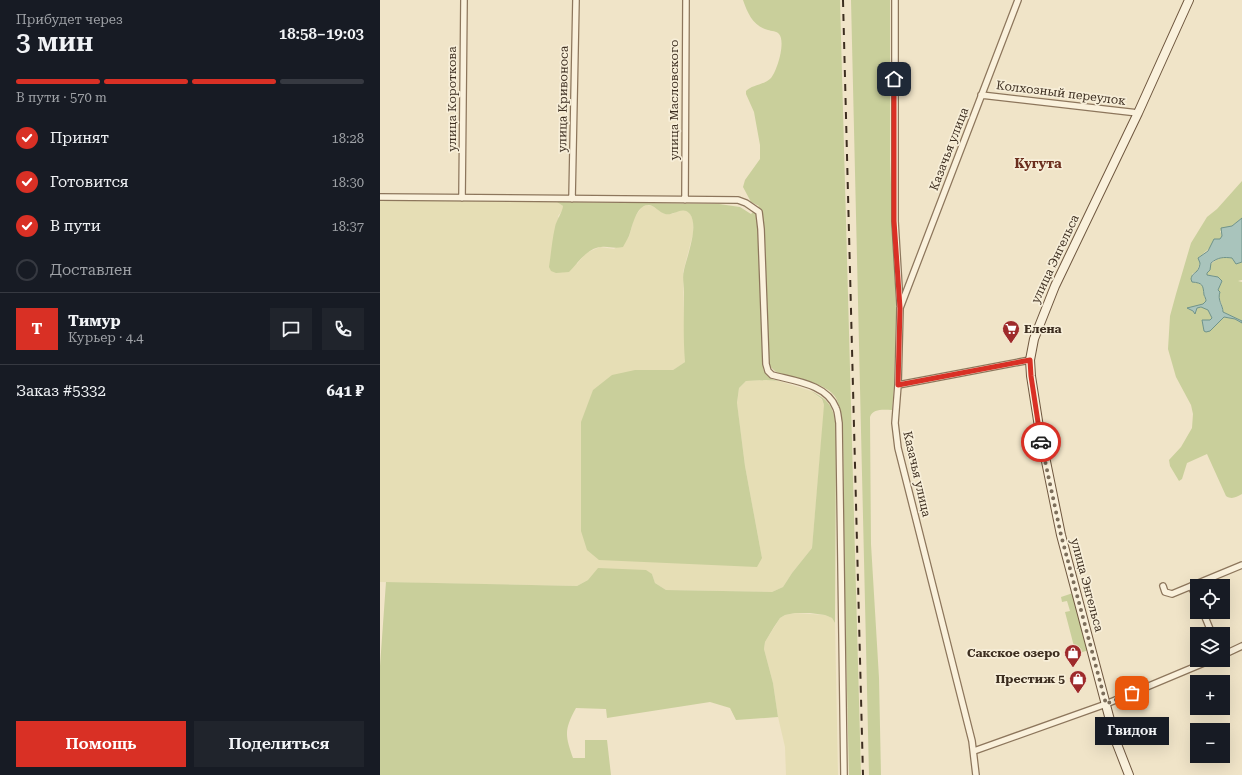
<!DOCTYPE html>
<html lang="ru">
<head>
<meta charset="utf-8">
<style>
  :root { --surface:#171b24; --page:#20242c; --text:#f1f3f6; --muted:#9ea1a6; --line:#363941; --accent:#d93025 }
  body { margin:0; font-family:"Roboto Serif",serif; background:var(--page); color:var(--text); height:100vh; display:flex; flex-direction:column; font-size:15px; white-space:nowrap }
  * { box-sizing:border-box; margin:0 }
  p { font-size:13px; color:var(--muted) }
  .icon { flex:none; width:22px; height:22px; fill:none; stroke:currentColor; stroke-width:2; stroke-linecap:round; stroke-linejoin:round }
  .map { position:relative; flex:1; overflow:hidden }
  .side { display:flex; flex-direction:column; background:var(--surface); width:380px }
  .side>* { flex:none }
  .controls { position:absolute; left:810px; top:579px; display:grid; gap:8px }
  .controls a { display:grid; place-items:center; width:40px; height:40px; border-radius:0px; background:var(--surface); box-shadow:0 4px 16px #0002; font-size:20px }
  .pin { position:absolute; display:grid; place-items:center; width:34px; height:34px; color:#fff; margin:-17px; border-radius:8px; box-shadow:0 2px 6px #0006 }
  .courier { position:absolute; display:grid; place-items:center; width:40px; height:40px; margin:-20px; border:3px solid #d93025; border-radius:50%; background:#fff; color:#222; box-shadow:0 1px 5px #0007 }
  .bubble { position:absolute; height:28px; border-radius:0px; background:var(--surface); box-shadow:0 4px 16px #0002; font-size:13px; font-weight:600; line-height:28px; text-align:center }
  .overview em { font-style:normal; font-weight:600 }
  .overview div { display:flex; flex-direction:column-reverse }
  .overview { display:flex; align-items:center; justify-content:space-between; height:68px; padding:0 16px }
  h1 { font-size:26px; font-weight:600; line-height:30px }
  .bar { display:grid; grid-template-columns:repeat(4,1fr); gap:6px 4px; align-content:center; height:48px; padding:0 16px }
  .bar i { height:5px; border-radius:3px; background:var(--line) }
  .bar .active { background:var(--accent) }
  .bar p { grid-column:span 4 }
  .line { display:flex; align-items:center; gap:10px; padding:0 16px; border-top:1px solid var(--line) }
  .line div { flex:1 }
  .round { display:grid; place-items:center; flex:none; width:42px; height:42px; border-radius:0px; background:var(--page) }
  ol { padding:0 16px; list-style:none }
  li { display:flex; align-items:center; gap:12px; height:44px }
  li p { margin-inline-start:auto }
  li .icon { padding:4px; border-radius:50%; background:var(--accent); color:#fff; stroke-width:4 }
  li:last-child { color:var(--muted) }
  li i { width:22px; height:22px; border:2px solid var(--line); border-radius:50% }
  .action { display:flex; gap:8px; margin-top:auto; padding:8px 16px }
  .action a { flex:1; height:46px; border-radius:0px; background:var(--accent); color:#fff; font-size:16px; font-weight:600; line-height:46px; text-align:center }
  .action a+a { background:var(--page); color:var(--text) }
  main { display:flex; flex:1; min-height:0 }
  .map>svg:first-child { display:block }
</style>
</head>
<body>
<main>
<section class="side">
<div class="overview"><div><h1>3 мин</h1><p>Прибудет через</p></div><em>18:58–19:03</em></div>
<div class="bar"><i class="active"></i><i class="active"></i><i class="active"></i><i></i><p>В пути · 570 m</p></div>
<ol>
<li><svg class="icon" aria-label="check" viewBox="0 0 24 24"><path d="M5 12l5 5 9-10"/></svg>Принят<p>18:28</p></li>
<li><svg class="icon" aria-label="check" viewBox="0 0 24 24"><path d="M5 12l5 5 9-10"/></svg>Готовится<p>18:30</p></li>
<li><svg class="icon" aria-label="check" viewBox="0 0 24 24"><path d="M5 12l5 5 9-10"/></svg>В пути<p>18:37</p></li>
<li><i></i>Доставлен</li>
</ol>
<div class="line" style="height:72px"><b class="round" style="background:var(--accent);color:#fff">Т</b><div><b>Тимур</b><p>Курьер · 4.4</p></div><a class="round"><svg class="icon" aria-label="chat" viewBox="0 0 24 24"><path d="M4 5h16v11H9l-5 4z"/></svg></a><a class="round"><svg class="icon" aria-label="phone" viewBox="0 0 24 24"><path d="M5 4h4l2 5-3 2q2 4 5 5l2-3 5 2v4C11 20 4 13 5 4z"/></svg></a></div>
<div class="line" style="height:52px"><div>Заказ #5332</div><b>641 ₽</b></div>
<div class="action"><a>Помощь</a><a>Поделиться</a></div>
</section>
<div class="map">
<svg width="862" height="775" viewBox="0 0 862 775">
  <rect width="100%" height="100%" fill="#f0e4c8"/>
  <path fill="#e6deb5" d="M 0,199 L 177,202 L 183,206 L 183,210 L 178,216 L 197,264 L 206,253 L 220,247 L 234,249 L 249,237 L 254,218 L 262,207 L 267,205 L 272,206 L 285,214 L 292,214 L 298,211 L 305,210 L 310,213 L 313,220 L 313,234 L 303,272 L 305,362 L 293,370 L 255,370 L 382,558 L 365,466 L 357,404 L 359,388 L 366,381 L 386,380 L 399,381 L 431,391 L 442,400 L 444,405 L 444,411 L 432,548 L 412,573 L 403,587 L 392,592 L 286,590 L 275,583 L 272,574 L 208,580 L 197,586 L 0,582 Z
    M 415,613 L 445,615 L 452,618 L 455,623 L 458,775 L 406,775 L 405,747 L 398,717 L 393,683 L 384,649 L 385,642 L 400,618 L 405,615 Z"/>
  <path fill="#c9cf9b" d="M 363,0 L 460,0 L 481,775 L 469,775 L 465,604 L 463,425 C 461,416 460,406 456,398 C 449,386 426,380 414,377 C 403,375 396,374 389,365 L 382,215 L 377,208 L 379,206 L 371,202 L 363,187 L 365,180 L 380,159 L 380,145 L 374,112 L 366,94 L 366,91 C 372,85 384,85 391,78 C 397,71 406,42 399,34 C 397,31 391,31 388,30 C 373,26 368,14 363,0 Z
    M 471,0 L 510,0 L 510,160 L 516,308 L 514,386 L 512,410 C 504,410 493,408 490,417 L 491,544 L 499,678 L 501,775 L 489,775 Z
    M 862,181 L 862,218 L 852,226 L 840,231 L 842,236 L 840,239 L 818,258 L 820,263 L 817,271 L 812,274 L 812,282 C 823,283 823,285 824,295 C 825,297 826,299 826,301 L 823,304 L 808,308 L 815,313 L 817,308 L 824,307 L 828,310 L 832,317 L 830,320 L 822,320 L 824,331 L 830,331 L 844,317 L 855,319 L 862,323 L 862,494 C 856,497 852,500 846,496 L 827,454 L 807,463 L 802,479 L 799,481 L 790,466 L 789,460 L 801,447 L 812,428 L 813,414 L 811,405 L 796,377 L 788,349 L 790,316 L 796,294 L 811,243 L 827,217 L 837,209 Z
    M 177,202 L 339,204 L 360,207 L 371,214 L 375,210 L 379,226 L 383,369 C 387,377 390,379 399,381 L 386,380 L 366,381 L 359,388 L 357,403 L 365,466 L 382,558 L 377,567 L 219,560 L 207,550 L 201,531 L 201,422 L 213,390 L 232,375 L 255,370 L 293,370 L 305,362 C 303,338 304,315 304,292 C 304,285 302,277 304,270 C 307,256 319,227 310,214 C 303,205 294,216 285,214 C 279,212 275,206 269,205 C 256,204 252,228 249,236 C 247,240 245,243 243,247 C 233,249 229,246 221,247 C 207,248 198,263 189,272 L 176,273 L 171,271 L 169,267 C 171,254 172,240 175,227 C 176,221 183,211 183,206 Z
    M 845,257 L 852,258 L 856,264 L 862,262 L 862,280 L 858,281 L 862,282 L 862,321 L 843,312 C 843,300 833,296 842,281 L 834,276 L 827,275 C 828,264 835,259 845,257 Z
    M 431,391 C 451,401 454,408 456,430 L 455,623 L 452,618 L 445,615 L 430,613 L 415,613 L 405,615 L 400,618 L 394,627 L 385,642 L 384,649 L 393,683 L 398,717 L 356,720 L 350,708 L 330,702 L 227,718 L 226,709 L 196,708 C 184,730 185,735 193,758 L 205,758 L 205,740 L 227,740 L 231,775 L 0,775 L 0,666 L 6,582 L 197,586 L 208,580 L 218,568 L 266,570 L 272,574 L 275,583 L 286,590 L 392,592 L 403,587 L 412,573 L 432,548 L 444,405 L 442,399 Z
    M 693,593 L 709,650 L 696,654 L 685,612 L 690,611 L 687,601 L 682,602 L 681,597 Z"/>
  <path fill="#a9c4bc" stroke="#6f938a" d="M 862,218 L 862,262 L 856,264 L 852,258 C 844,257 838,257 831,263 L 830,270 L 827,273 L 827,275 L 838,277 L 842,281 L 838,290 L 840,292 C 837,300 843,305 843,312 L 862,321 L 862,323 L 855,319 L 844,317 L 830,331 L 826,332 L 824,331 L 822,320 L 830,320 L 832,318 L 828,310 L 821,307 L 817,308 L 815,314 L 813,311 L 807,308 L 823,304 L 826,301 C 826,299 825,297 824,295 C 823,285 823,283 812,282 L 811,279 C 812,274 814,274 817,271 C 819,269 820,265 820,263 L 818,258 L 828,251 L 834,239 L 840,239 L 842,236 L 841,228 L 852,226 Z"/>
  <g fill="none" stroke-linecap="round" stroke-linejoin="round">
    <defs>
      <path id="street" d="M 515,0 L 515,221 L 520,305
        M 601,95 L 758,113
        M 0,197 L 358,200 L 366,203 L 379,212 L 381,229 L 386,364 L 388,371 L 392,375 C 414,381 447,384 456,408 C 458,412 458,418 459,423 L 464,775
        M 82,198 L 84,0
        M 192,199 L 196,0
        M 305,200 L 306,0
        M 518,385 L 650,360
        M 783,586 L 785,592 L 792,594 L 862,565
        M 811,586 L 817,599
        M 823,612 L 832,634
        M 843,655 L 862,646
        M 594,751 L 726,704 L 831,660
        M 596,775 L 592,741 L 518,448 L 515,423 L 518,385 L 520,308 L 638,0"/>
      <path id="secondary" d="M 749,775 L 735,739 L 681,535 L 659,427 L 651,376 L 650,360 L 654,339 L 675,286 L 758,113 L 809,0"/>
    </defs>
    <use href="#street" stroke="#8d765c" stroke-width="8"/>
    <use href="#secondary" stroke="#6f573f" stroke-width="10"/>
    <use href="#street" stroke="#faf1dc" stroke-width="5.5"/>
    <use href="#secondary" stroke="#faf1dc" stroke-width="8"/>
    <path stroke="#3d2e20" stroke-width="2" stroke-dasharray="7 7" stroke-linecap="butt" d="M 463,0 L 483,775"/>
  </g>
  <g fill="none" stroke-linecap="round" stroke-linejoin="round">
    <path stroke="#7c6e5b" stroke-width="4" stroke-dasharray="0 7.2" d="M 661,442 L 681,535 L 726,704 L 752,693"/>
    <path stroke="#d93025" stroke-width="5" d="M 514,79 L 514,221 L 520,308 L 518,385 L 650,360 L 651,376 L 661,442"/>
  </g>
  <defs>
    <symbol id="supermarket-pin" viewBox="-11 -11 22 30"><path d="M0 17L-7.5 6A9.5 9.5 0 1 1 7.5 6Z" fill="#9e2a2b" stroke="#f7eed8"/><path d="M-6-5.5h2.5l.6 2H6L4.5 2H-2.5L-4.4-4H-6ZM-1.5 3.2a1.3 1.3 0 1 0 .1 0ZM3 3.2a1.3 1.3 0 1 0 .1 0Z" fill="#fff"/></symbol>
    <symbol id="shop-pin" viewBox="-11 -11 22 30"><path d="M0 17L-7.5 6A9.5 9.5 0 1 1 7.5 6Z" fill="#9e2a2b" stroke="#f7eed8"/><path d="M-5-2.5h2.3a2.7 3.5 0 0 1 5.4 0H5L5.5 6h-11ZM-1.5-2.5h3a1.5 2.3 0 0 0-3 0Z" fill="#fff"/></symbol>
  </defs>
  <g fill-rule="evenodd">
    <use href="#supermarket-pin" x="621" y="319" width="20" height="27"/>
    <use href="#shop-pin" x="683" y="643" width="20" height="27"/>
    <use href="#shop-pin" x="688" y="669" width="20" height="27"/>
  </g>
  <g text-anchor="middle" stroke-width="3.5" stroke-linejoin="round" paint-order="stroke">
    <g font-size="12" fill="#3d2e20" stroke="#f7eed8">
      <text transform="translate(681 93) rotate(7)" y="4">Колхозный переулок</text>
      <text transform="translate(72 99) rotate(-90)" y="4">улица Короткова</text>
      <text transform="translate(183 99) rotate(-89)" y="4">улица Кривоноса</text>
      <text transform="translate(294 100) rotate(-90)" y="4">улица Масловского</text>
      <text transform="translate(569 149) rotate(-69)" y="4">Казачья улица</text>
      <text transform="translate(675 259) rotate(-65)" y="4">улица Энгельса</text>
      <text transform="translate(537 474) rotate(77)" y="4">Казачья улица</text>
      <text transform="translate(707 585) rotate(75)" y="4">улица Энгельса</text>
    </g>
    <g font-size="12" font-weight="bold" fill="#3d2e20" stroke="#f7eed8" text-anchor="end">
      <text x="644" y="333" text-anchor="start">Елена</text>
      <text x="680" y="657">Сакское озеро</text>
      <text x="685" y="683">Престиж 5</text>
    </g>
    <g font-size="13" font-weight="bold" fill="#6b2e1e" stroke="#f7eed8">
      <text x="658" y="168">Кугута</text>
    </g>
  </g>
</svg>
<div class="controls">
<a><svg class="icon" aria-label="locate" viewBox="0 0 24 24"><circle cx="12" cy="12" r="6"/><path d="M12 2v4M12 18v4M2 12h4M18 12h4"/></svg></a>
<a><svg class="icon" aria-label="layers" viewBox="0 0 24 24"><path d="M12 4l9 5-9 5-9-5zM3 14l9 5 9-5"/></svg></a>
<a>+</a>
<a>−</a>
</div>
<div class="pin" style="left:752px;top:693px;background:#ea580c"><svg class="icon" aria-label="bag" viewBox="0 0 24 24"><path d="M5 8h14l-1 12H6zM9 8a3 3 0 0 1 6 0"/></svg></div>
<div class="pin" style="left:514px;top:79px;background:#1f2937"><svg class="icon" aria-label="home" viewBox="0 0 24 24"><path d="M3 11l9-7 9 7M6 9v11h12V9"/></svg></div>
<div class="courier" style="left:661px;top:442px"><svg class="icon" aria-label="car" viewBox="0 0 24 24"><path d="M5 17H2v-5l4-1 3-4h7l3 4 3 1v5h-3M9 17h6M6 11h13"/><circle cx="7" cy="17" r="2"/><circle cx="17" cy="17" r="2"/></svg></div>
<div class="bubble" style="left:715px;top:717px;width:74px">Гвидон</div>
</div>
</main>
</body>
</html>
